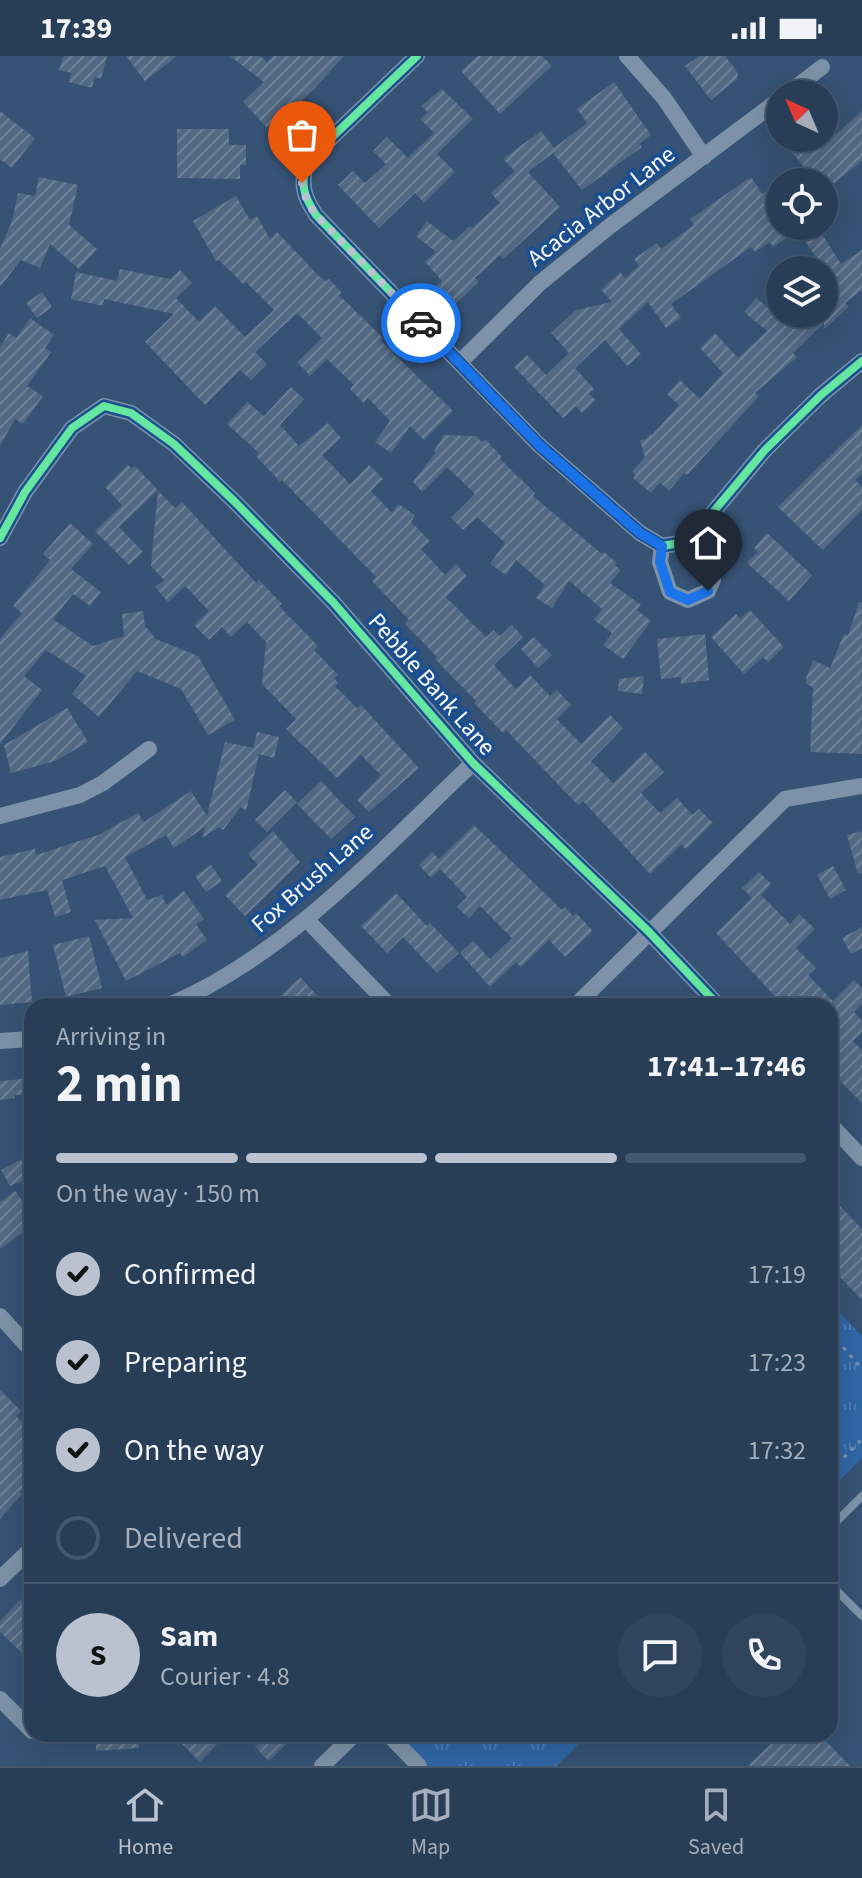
<!DOCTYPE html>
<html lang="en">
<head>
<meta charset="utf-8">
<style>
  :root { --surface:#283e57; --page:#30455d; --text:#f1f3f6; --muted:#a5aeba; --line:#44576d; --accent:#b9c2ce }
  body { margin:0; font-family:"Source Sans 3",sans-serif; background:var(--page); color:var(--text); height:100vh; display:flex; flex-direction:column; font-size:30px; white-space:nowrap }
  * { box-sizing:border-box; margin:0 }
  p { font-size:26px; color:var(--muted) }
  .icon { flex:none; width:44px; height:44px; fill:none; stroke:currentColor; stroke-width:2; stroke-linecap:round; stroke-linejoin:round }
  .map { position:relative; flex:1; overflow:hidden }
  .details { position:absolute; left:24px; top:942px; width:814px; height:744px; display:flex; flex-direction:column; background:var(--surface); border-radius:24px; box-shadow:0 8px 32px #0002,0 0 0 2px var(--line) }
  .details>* { flex:none }
  .needle { width:52px; rotate:316deg }
  .fabs { position:absolute; left:766px; top:24px; display:grid; gap:16px }
  .fabs a { display:grid; place-items:center; width:72px; height:72px; border-radius:50%; background:var(--surface); box-shadow:0 8px 32px #0002,0 0 0 2px var(--line); font-size:40px }
  .pin { position:absolute; display:grid; place-items:center; width:68px; height:68px; color:#fff; margin:-82px -34px; border-radius:50% 50% 50% 0; rotate:-45deg; box-shadow:0 0 8px #0007 }
  .pin .icon { rotate:45deg }
  .courier { position:absolute; display:grid; place-items:center; width:80px; height:80px; margin:-40px; border:6px solid #1a73e8; border-radius:50%; background:#fff; color:#222; box-shadow:0 2px 10px #0007 }
  .head em { font-style:normal; font-weight:700 }
  .head div { display:flex; flex-direction:column-reverse }
  .head { display:flex; align-items:center; justify-content:space-between; height:136px; padding:0 32px }
  h1 { font-size:52px; font-weight:700; line-height:60px }
  .bar { display:grid; grid-template-columns:repeat(4,1fr); gap:12px 8px; align-content:center; height:96px; padding:0 32px }
  .bar i { height:10px; border-radius:6px; background:var(--line) }
  .bar .selected { background:var(--accent) }
  .bar p { grid-column:span 4 }
  .line { display:flex; align-items:center; gap:20px; padding:0 32px; border-top:2px solid var(--line) }
  .line div { flex:1 }
  .round { display:grid; place-items:center; flex:none; width:84px; height:84px; border-radius:42px; background:var(--page) }
  ol { padding:0 32px; list-style:none }
  li { display:flex; align-items:center; gap:24px; height:88px }
  li p { margin-inline-start:auto }
  li .icon { padding:8px; border-radius:50%; background:var(--accent); color:#111; stroke-width:4 }
  li:last-child { color:var(--muted) }
  li i { width:44px; height:44px; border:4px solid var(--line); border-radius:50% }
  .status { display:flex; justify-content:space-between; align-items:center; height:56px; padding:0 40px; background:var(--surface); direction:ltr }
  .status svg { height:22px; fill:currentColor }
  .menu { display:flex; justify-content:space-around; align-items:center; height:112px; border-top:2px solid var(--line); background:var(--surface); font-size:22px; color:var(--muted) }
  .menu a { display:grid; justify-items:center; gap:4px }
  .menu .selected { color:var(--accent) }
  .map>svg:first-child { display:block }
</style>
</head>
<body>
<div class="status"><b>17:39</b><svg viewBox="0 0 49 12"><path d="M0 12V9h3v3zM5 12V6h3v6zM10 12V3h3v9zM15 12V0h3v12zM26 1h20v11H26zM47 4h2v5h-2z"/></svg></div>
<div class="map">
<svg width="862" height="1710" viewBox="0 0 862 1710">
  <defs>
    <pattern id="park-tufts" width="24" height="20" patternUnits="userSpaceOnUse" patternTransform="scale(2)"><rect width="24" height="20" fill="#2f66a5"/><path d="M3 7l-1-3M5 7V3M7 7l1-3M15 17l-1-3M17 17v-4M19 17l1-3" fill="none" stroke="#4e7db2"/></pattern>
    <pattern id="building-hatch" width="6" height="6" patternUnits="userSpaceOnUse" patternTransform="scale(2)"><rect width="6" height="6" fill="#526984"/><path d="M-1 1l2-2M0 6l6-6M5 7l2-2" fill="none" stroke="#6c8096"/></pattern>
  </defs>
  <rect width="100%" height="100%" fill="#365274"/>
  <path fill="url(#park-tufts)" d="M 830,1247 L 862,1280 L 862,1402 L 830,1434 Z
    M 418,1678 L 589,1678 L 556,1710 L 421,1710 L 403,1693 Z"/>
  <path fill="url(#building-hatch)" d="M 64,0 L 107,0 L 101,23 L 95,21 L 92,32 L 69,26 L 71,17 L 59,14 Z
    M 126,0 L 177,0 L 145,25 Z
    M 230,0 L 260,0 L 267,6 L 273,0 L 344,0 L 314,33 L 278,66 L 275,63 L 267,72 L 243,46 L 264,26 Z
    M 478,0 L 542,0 L 552,10 L 500,58 L 461,15 Z
    M 699,0 L 725,0 L 738,17 L 737,23 L 711,44 L 685,10 Z
    M 614,26 L 651,79 L 639,88 L 642,91 L 582,134 L 553,97 L 528,116 L 560,151 L 503,203 L 500,199 L 475,222 L 479,226 L 453,250 L 435,231 L 442,225 L 425,206 L 436,196 L 416,180 L 427,165 L 453,185 L 470,170 L 472,172 L 500,147 L 491,137 L 515,115 L 503,103 L 541,75 L 554,92 L 587,67 L 577,53 Z
    M 442,33 L 473,63 L 437,98 L 455,116 L 424,147 L 415,137 L 379,172 L 338,129 L 353,115 L 365,127 L 386,108 L 373,95 L 387,81 L 408,102 L 434,77 L 420,63 L 428,56 L 421,50 Z
    M 0,55 L 35,82 L 12,112 L 0,103 Z
    M 862,55 L 862,105 L 824,135 L 824,126 L 816,126 L 791,95 L 807,82 L 825,82 L 828,85 Z
    M 177,73 L 229,73 L 229,89 L 246,89 L 246,109 L 240,109 L 240,123 L 177,122 Z
    M 39,121 L 78,129 L 69,169 L 97,193 L 79,213 L 50,188 L 40,212 L 21,204 L 0,231 L 0,193 L 12,165 L 18,137 L 35,140 Z
    M 751,121 L 762,138 L 780,127 L 780,170 L 817,170 L 841,208 L 862,194 L 862,234 L 845,247 L 849,251 L 824,273 L 824,267 L 793,297 L 797,301 L 755,337 L 759,340 L 687,419 L 684,417 L 669,435 L 660,426 L 651,437 L 633,422 L 636,419 L 632,416 L 645,401 L 640,384 L 646,383 L 650,378 L 652,379 L 679,349 L 667,338 L 680,324 L 700,343 L 723,317 L 700,292 L 715,277 L 738,302 L 767,275 L 744,256 L 756,242 L 770,253 L 780,244 L 780,258 L 824,258 L 824,214 L 798,174 L 773,191 L 770,186 L 755,196 L 751,191 L 671,248 L 681,262 L 666,272 L 648,246 L 619,273 L 641,298 L 627,310 L 605,284 L 575,312 L 594,333 L 589,338 L 596,344 L 582,357 L 576,350 L 563,362 L 514,311 L 527,299 L 546,319 L 569,297 L 551,277 L 576,254 L 612,246 L 601,234 L 620,216 L 625,222 L 639,210 L 634,203 L 657,187 L 661,193 L 694,169 L 690,163 Z
    M 236,140 L 250,164 L 257,160 L 270,183 L 277,176 L 319,220 L 326,225 L 329,223 L 342,237 L 339,239 L 383,282 L 380,284 L 453,355 L 424,384 L 410,370 L 391,397 L 375,386 L 390,365 L 368,342 L 364,347 L 350,333 L 354,329 L 327,303 L 310,320 L 297,306 L 322,282 L 297,257 L 255,296 L 267,308 L 251,324 L 240,314 L 205,349 L 145,286 L 174,258 L 104,243 L 103,250 L 71,243 L 76,216 L 117,225 L 120,213 L 170,223 L 180,214 L 192,227 L 176,242 L 199,266 L 215,250 L 245,281 L 274,254 L 246,226 L 244,229 L 219,204 L 216,205 L 193,165 Z
    M 42,236 L 52,251 L 37,262 L 26,247 Z
    M 30,262 L 54,279 L 45,292 L 51,296 L 27,330 L 43,340 L 23,368 L 15,363 L 0,390 L 0,291 L 9,277 L 16,282 Z
    M 291,331 L 304,343 L 280,369 L 299,390 L 328,367 L 341,382 L 322,399 L 350,428 L 369,409 L 383,423 L 371,435 L 392,457 L 398,448 L 415,459 L 411,466 L 430,485 L 421,493 L 445,519 L 456,508 L 467,520 L 446,541 L 486,581 L 494,574 L 500,580 L 512,569 L 523,581 L 494,609 L 516,633 L 530,619 L 550,640 L 557,634 L 571,649 L 557,663 L 581,688 L 610,659 L 623,672 L 591,705 L 613,727 L 645,696 L 664,716 L 641,737 L 660,757 L 677,742 L 692,759 L 699,753 L 713,767 L 686,793 L 681,789 L 650,818 L 583,745 L 578,749 L 506,674 L 503,677 L 474,647 L 476,645 L 435,603 L 437,601 L 405,568 L 409,564 L 372,525 L 376,521 L 282,424 L 280,426 L 256,400 L 259,397 L 227,368 L 247,346 L 264,360 Z
    M 862,369 L 862,417 L 855,424 L 862,431 L 862,454 L 823,494 L 778,451 Z
    M 444,379 L 476,380 L 482,386 L 485,383 L 502,401 L 500,403 L 535,437 L 533,440 L 602,498 L 604,496 L 617,507 L 615,510 L 621,514 L 610,527 L 641,549 L 637,554 L 651,565 L 623,603 L 603,589 L 612,577 L 594,564 L 602,553 L 569,525 L 552,552 L 536,542 L 545,529 L 516,504 L 506,519 L 490,508 L 505,487 L 477,461 L 463,474 L 451,462 L 475,438 L 447,411 L 422,436 L 413,426 L 436,396 L 434,395 Z
    M 128,409 L 132,413 L 135,410 L 175,452 L 182,446 L 256,527 L 259,524 L 282,548 L 279,550 L 318,590 L 314,594 L 338,619 L 334,622 L 338,627 L 335,630 L 357,652 L 361,649 L 419,712 L 369,756 L 357,744 L 381,719 L 361,699 L 337,722 L 286,673 L 296,663 L 262,628 L 266,586 L 247,566 L 231,581 L 222,571 L 209,584 L 194,569 L 209,555 L 185,530 L 168,546 L 155,531 L 164,524 L 151,510 L 158,434 L 119,471 L 143,496 L 129,509 L 95,475 L 122,449 L 105,431 Z
    M 70,467 L 93,488 L 71,513 L 101,536 L 90,550 L 73,538 L 53,563 L 93,590 L 124,580 L 122,558 L 143,555 L 145,570 L 156,583 L 198,600 L 235,664 L 208,679 L 181,633 L 137,615 L 99,661 L 72,638 L 86,620 L 46,594 L 24,620 L 42,634 L 0,688 L 0,583 L 22,557 L 13,550 L 50,504 L 43,498 Z
    M 767,477 L 812,519 L 789,545 L 747,507 L 758,496 L 754,492 Z
    M 859,546 L 862,546 L 862,698 L 810,696 L 813,631 L 806,628 L 806,622 L 813,604 L 830,612 L 844,578 L 848,580 Z
    M 750,554 L 784,591 L 768,606 L 763,601 L 744,618 L 711,581 L 736,558 L 740,563 Z
    M 705,578 L 709,624 L 681,628 L 681,621 L 661,623 L 657,583 Z
    M 534,581 L 552,599 L 538,612 L 521,593 Z
    M 644,620 L 642,638 L 618,635 L 619,623 Z
    M 67,652 L 88,686 L 55,705 L 11,717 L 4,689 Z
    M 257,676 L 279,681 L 274,702 L 259,698 L 246,755 L 241,751 L 223,774 L 219,771 L 202,782 L 205,771 L 174,792 L 166,779 L 125,801 L 147,844 L 162,839 L 166,849 L 184,835 L 204,863 L 196,868 L 207,884 L 183,901 L 180,897 L 126,925 L 95,864 L 133,862 L 105,810 L 62,824 L 71,856 L 55,861 L 47,834 L 0,844 L 0,801 L 35,793 L 36,799 L 98,779 L 138,757 L 144,766 L 191,735 L 207,760 L 225,686 L 253,692 Z
    M 321,725 L 355,761 L 331,783 L 297,748 Z
    M 285,734 L 297,746 L 267,776 L 255,764 Z
    M 474,769 L 562,854 L 565,851 L 573,860 L 576,857 L 593,875 L 565,901 L 549,884 L 521,911 L 516,906 L 490,931 L 460,897 L 473,885 L 490,903 L 512,882 L 480,850 L 469,862 L 457,851 L 467,841 L 440,813 L 431,822 L 419,809 L 432,796 L 439,803 Z
    M 273,775 L 300,806 L 245,860 L 225,839 L 258,809 L 248,798 Z
    M 862,775 L 862,817 L 858,818 L 847,779 Z
    M 211,809 L 222,825 L 206,836 L 195,820 Z
    M 833,810 L 846,834 L 830,843 L 817,819 Z
    M 759,816 L 771,828 L 761,839 L 790,868 L 799,858 L 815,873 L 796,892 L 816,912 L 808,919 L 833,945 L 854,924 L 862,932 L 862,948 L 854,956 L 862,965 L 862,976 L 853,985 L 862,994 L 862,1047 L 830,1015 L 830,950 L 784,950 L 716,877 L 752,842 L 742,832 Z
    M 396,837 L 427,870 L 430,867 L 459,897 L 437,917 L 403,881 L 387,897 L 361,870 Z
    M 862,871 L 862,892 L 851,898 L 842,882 Z
    M 89,880 L 102,932 L 66,941 L 53,889 Z
    M 28,895 L 32,946 L 0,949 L 0,902 Z
    M 300,921 L 327,950 L 270,950 Z
    M 32,1022 L 32,1038 L 14,1039 L 15,1042 L 0,1044 L 0,1025 Z
    M 22,1103 L 31,1121 L 10,1130 L 1,1114 Z
    M 15,1135 L 32,1158 L 32,1170 L 0,1193 L 0,1146 Z
    M 838,1148 L 862,1173 L 862,1244 L 830,1211 L 830,1156 Z
    M 0,1334 L 21,1355 L 16,1360 L 32,1376 L 32,1423 L 20,1436 L 22,1438 L 0,1463 Z
    M 21,1543 L 32,1553 L 32,1589 L 23,1598 L 0,1576 L 0,1565 Z
    M 96,1678 L 139,1678 L 139,1692 L 96,1695 Z
    M 191,1678 L 227,1678 L 200,1706 L 182,1688 Z
    M 268,1678 L 296,1678 L 269,1705 L 255,1691 Z
    M 781,1678 L 819,1678 L 850,1710 L 748,1710 Z"/>
  <g fill="none" stroke-linecap="round" stroke-linejoin="round">
    <path stroke="#7d92a8" stroke-width="3" stroke-dasharray="4 6" stroke-linecap="butt" d="M 830,1276 L 862,1313
      M 830,1416 L 862,1383"/>
    <path stroke="#7d92a8" stroke-width="8" d="M 830,1472 L 862,1440
      M 830,1528 L 862,1560"/>
    <path stroke="#7d92a8" stroke-width="16" d="M 417,0 L 306,106 C 301,130 303,139 316,159 L 539,389 L 640,477 L 662,490 L 680,487 L 694,479 L 765,394 L 821,339 L 862,305
      M 627,0 L 664,42 L 704,101
      M 787,38 L 822,11
      M 460,306 L 540,227 L 610,170 L 780,43
      M 0,482 L 25,436 L 72,372 L 104,350 L 131,357 L 174,388 L 234,445 L 333,546 L 473,707 L 649,876 L 719,950
      M 662,490 L 660,506 L 670,536 L 688,544 L 708,535 L 713,524 L 694,479
      M 0,760 L 80,739 L 103,727 L 149,693
      M 306,863 L 390,950
      M 167,950 C 286,900 380,795 473,707
      M 575,950 L 785,743 L 862,730
      M 0,985 L 32,983
      M 830,1068 L 862,1102
      M 0,1260 L 32,1295
      M 0,1523 L 32,1492
      M 0,1643 L 32,1675
      M 388,1678 L 419,1710
      M 322,1710 L 355,1678"/>
    <defs>
      <path id="cycleway" d="M 417,0 L 306,106 C 301,130 303,139 316,159 L 539,389 L 640,477 L 662,490 L 680,487 L 694,479 L 765,394 L 821,339 L 862,305
        M 0,482 L 25,436 L 72,372 L 104,350 L 131,357 L 174,388 L 234,445 L 333,546 L 473,707 L 649,876 L 719,950"/>
    </defs>
    <use href="#cycleway" stroke="#1b4f8f" stroke-width="13"/>
    <use href="#cycleway" stroke="#66e7a1" stroke-width="8"/>
  </g>
  <g fill="none" stroke-linecap="round" stroke-linejoin="round">
    <path stroke="#b9c2ce" stroke-width="8" stroke-dasharray="0 14.4" d="M 302,127 L 307,146 L 316,159 L 421,267"/>
    <path stroke="#1a73e8" stroke-width="10" d="M 421,267 L 539,389 L 640,477 L 662,490 L 660,506 L 670,536 L 688,544 L 708,535"/>
  </g>
  <g text-anchor="middle" stroke-width="8" stroke-linejoin="round" paint-order="stroke">
    <g font-size="24" fill="#fff" stroke="#1b4f8f">
      <text transform="translate(601 150) rotate(-38)" y="8">Acacia Arbor Lane</text>
      <text transform="translate(432 628) rotate(49)" y="8">Pebble Bank Lane</text>
      <text transform="translate(312 822) rotate(-41)" y="8">Fox Brush Lane</text>
    </g>
  </g>
</svg>
<div class="fabs">
<a><svg class="needle" viewBox="-14 -14 28 28"><path d="M0-13l5 13h-10z" fill="#e53935"/><path d="M0 13l5-13h-10z" fill="#a5aeba"/></svg></a>
<a><svg class="icon" aria-label="locate" viewBox="0 0 24 24"><circle cx="12" cy="12" r="6"/><path d="M12 2v4M12 18v4M2 12h4M18 12h4"/></svg></a>
<a><svg class="icon" aria-label="layers" viewBox="0 0 24 24"><path d="M12 4l9 5-9 5-9-5zM3 14l9 5 9-5"/></svg></a>
</div>
<div class="pin" style="left:302px;top:127px;background:#ea580c"><svg class="icon" aria-label="bag" viewBox="0 0 24 24"><path d="M5 8h14l-1 12H6zM9 8a3 3 0 0 1 6 0"/></svg></div>
<div class="pin" style="left:708px;top:535px;background:#1f2937"><svg class="icon" aria-label="home" viewBox="0 0 24 24"><path d="M3 11l9-7 9 7M6 9v11h12V9"/></svg></div>
<div class="courier" style="left:421px;top:267px"><svg class="icon" aria-label="car" viewBox="0 0 24 24"><path d="M5 17H2v-5l4-1 3-4h7l3 4 3 1v5h-3M9 17h6M6 11h13"/><circle cx="7" cy="17" r="2"/><circle cx="17" cy="17" r="2"/></svg></div>
<section class="details">
<div class="head"><div><h1>2 min</h1><p>Arriving in</p></div><em>17:41–17:46</em></div>
<div class="bar"><i class="selected"></i><i class="selected"></i><i class="selected"></i><i></i><p>On the way · 150 m</p></div>
<ol>
<li><svg class="icon" aria-label="check" viewBox="0 0 24 24"><path d="M5 12l5 5 9-10"/></svg>Confirmed<p>17:19</p></li>
<li><svg class="icon" aria-label="check" viewBox="0 0 24 24"><path d="M5 12l5 5 9-10"/></svg>Preparing<p>17:23</p></li>
<li><svg class="icon" aria-label="check" viewBox="0 0 24 24"><path d="M5 12l5 5 9-10"/></svg>On the way<p>17:32</p></li>
<li><i></i>Delivered</li>
</ol>
<div class="line" style="height:144px"><b class="round" style="background:var(--accent);color:#111">S</b><div><b>Sam</b><p>Courier · 4.8</p></div><a class="round"><svg class="icon" aria-label="chat" viewBox="0 0 24 24"><path d="M4 5h16v11H9l-5 4z"/></svg></a><a class="round"><svg class="icon" aria-label="phone" viewBox="0 0 24 24"><path d="M5 4h4l2 5-3 2q2 4 5 5l2-3 5 2v4C11 20 4 13 5 4z"/></svg></a></div>
</section>
</div>
<nav class="menu">
<a class="selected"><svg class="icon" aria-label="home" viewBox="0 0 24 24"><path d="M3 11l9-7 9 7M6 9v11h12V9"/></svg>Home</a>
<a><svg class="icon" aria-label="map" viewBox="0 0 24 24"><path d="M3 6l6-2 6 2 6-2v14l-6 2-6-2-6 2zM9 4v14M15 6v14"/></svg>Map</a>
<a><svg class="icon" aria-label="saved" viewBox="0 0 24 24"><path d="M7 4h10v16l-5-4-5 4z"/></svg>Saved</a>
</nav>
</body>
</html>
